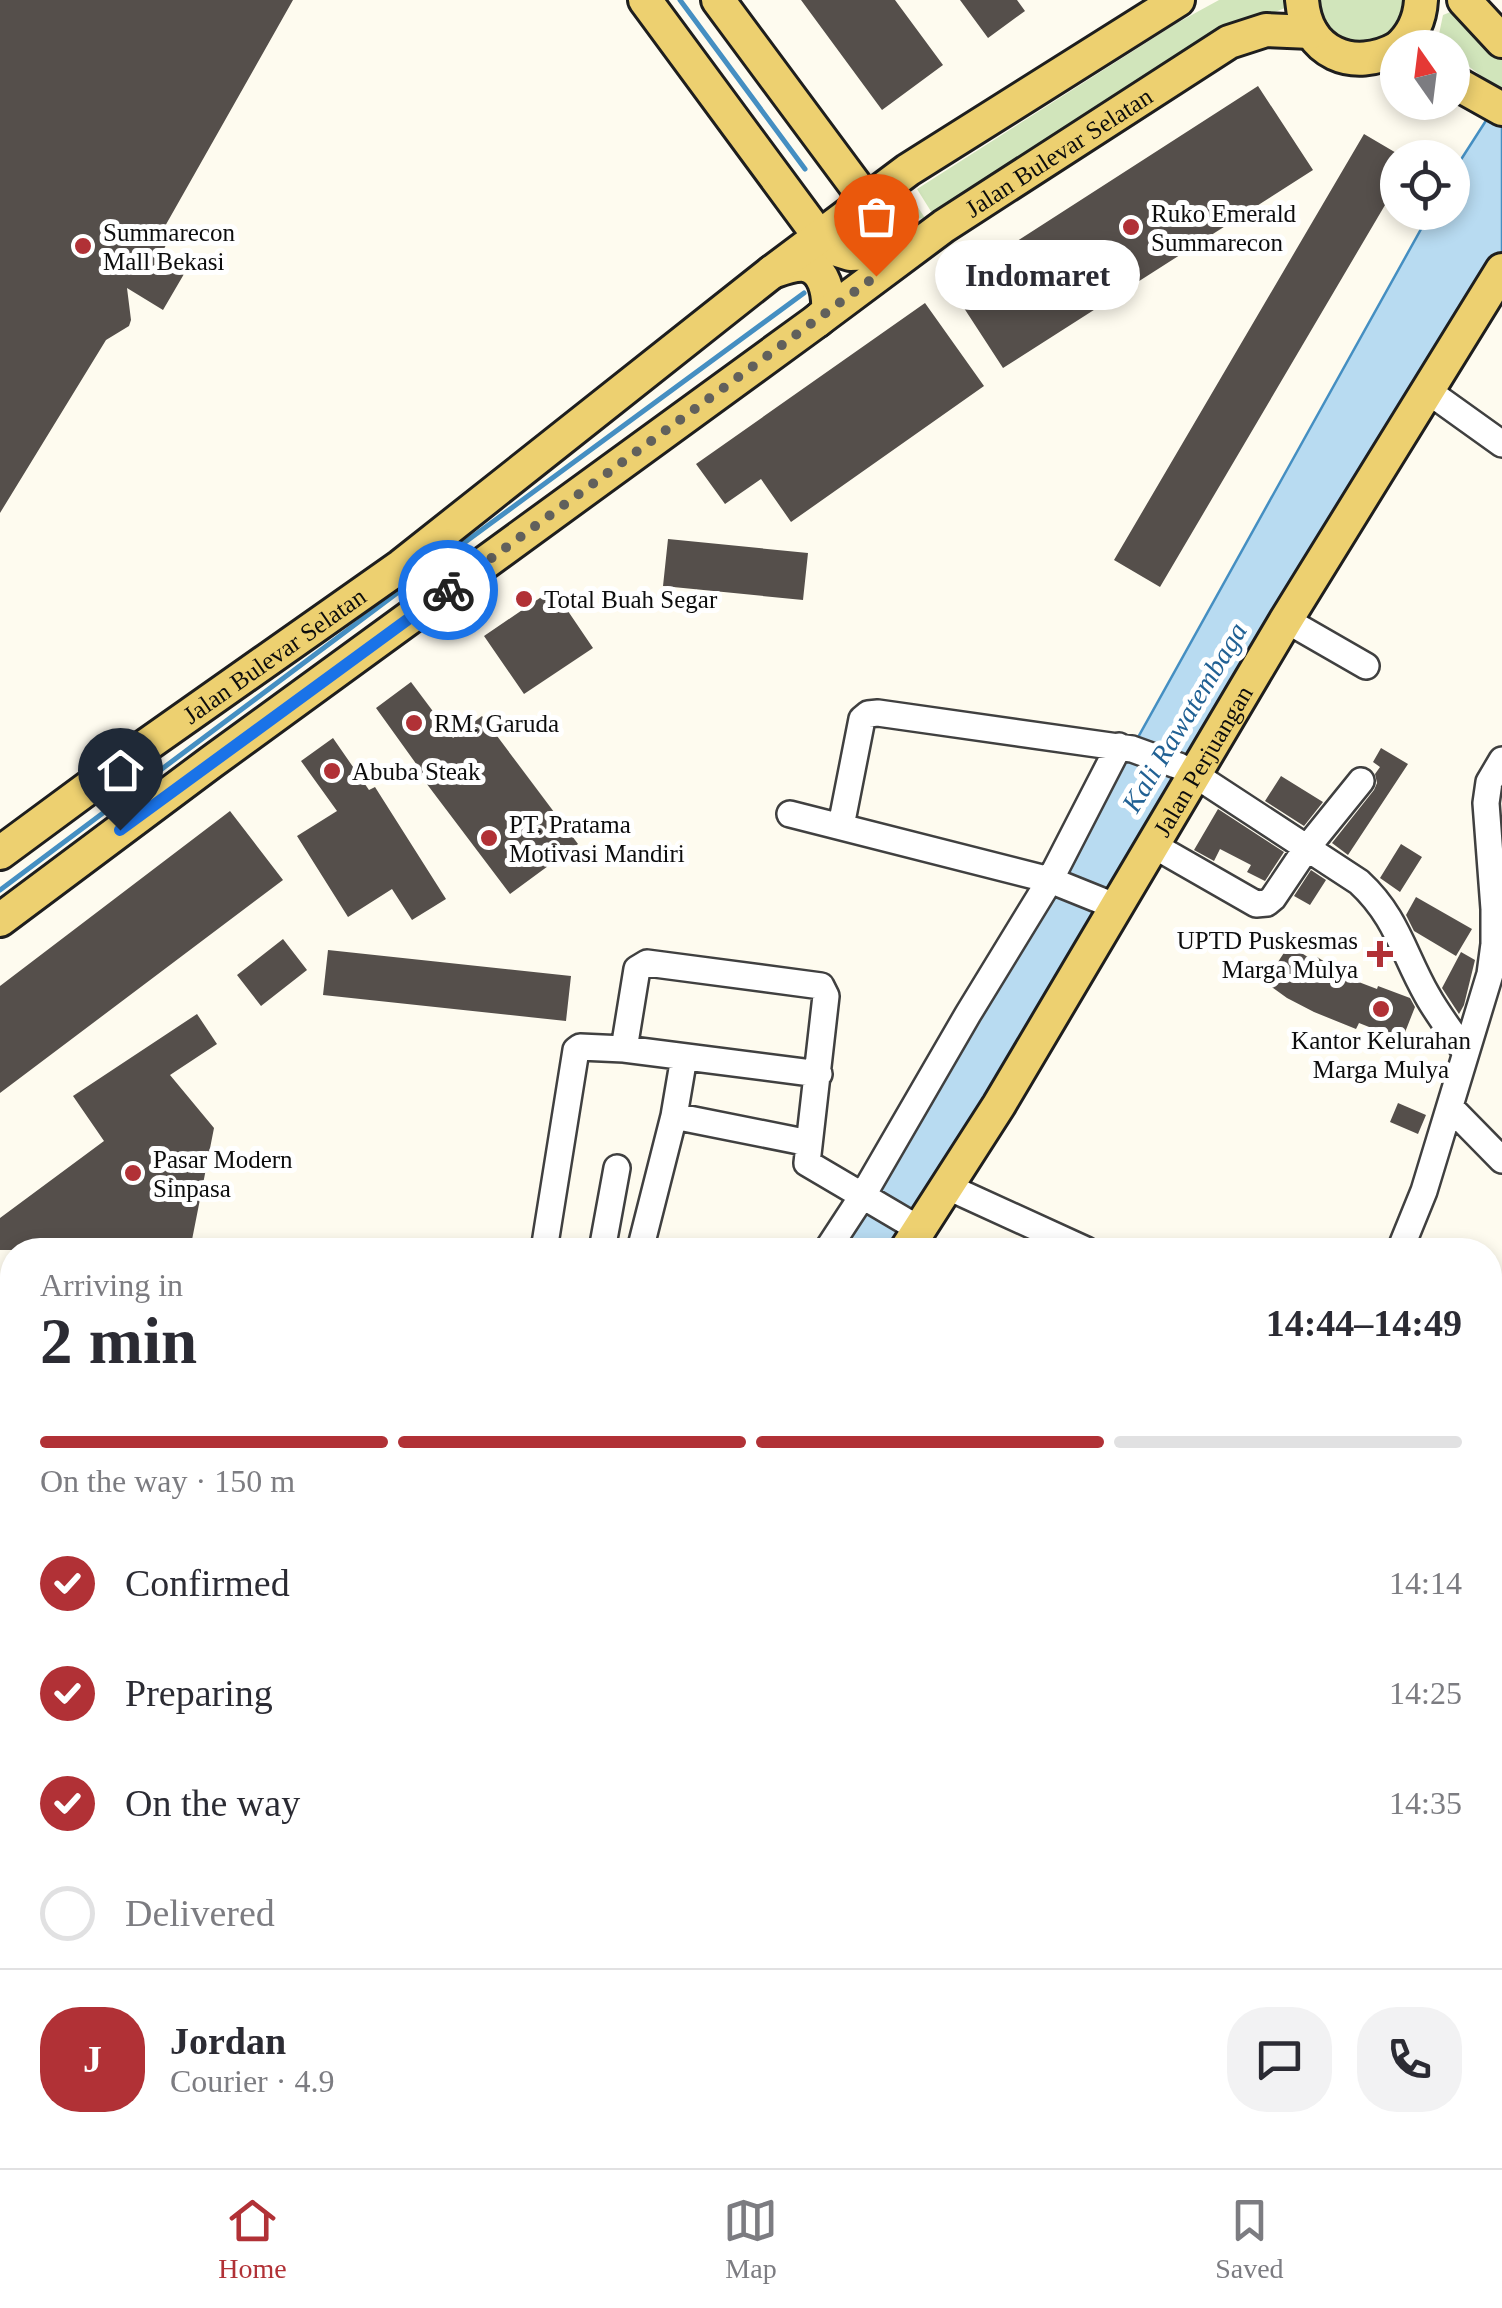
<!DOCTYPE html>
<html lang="en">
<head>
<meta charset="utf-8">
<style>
  :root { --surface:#fff; --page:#f2f2f3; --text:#2b2b33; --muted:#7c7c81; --line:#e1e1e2; --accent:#b13136 }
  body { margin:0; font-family:Georgia,serif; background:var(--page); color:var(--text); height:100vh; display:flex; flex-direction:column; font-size:38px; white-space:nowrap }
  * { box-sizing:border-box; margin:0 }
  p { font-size:32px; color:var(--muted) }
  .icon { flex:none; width:55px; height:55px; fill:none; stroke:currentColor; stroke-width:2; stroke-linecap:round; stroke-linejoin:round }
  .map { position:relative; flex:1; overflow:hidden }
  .details { position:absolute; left:0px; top:1238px; width:1502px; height:932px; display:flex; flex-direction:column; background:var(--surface); border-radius:40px 40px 0 0; box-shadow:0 5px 15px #0003 }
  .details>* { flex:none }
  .needle { width:65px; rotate:346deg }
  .controls { position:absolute; left:1380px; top:30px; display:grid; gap:20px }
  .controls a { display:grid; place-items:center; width:90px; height:90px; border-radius:50%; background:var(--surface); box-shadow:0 5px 15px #0003; font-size:50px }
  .pin { position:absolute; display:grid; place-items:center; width:85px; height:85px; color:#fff; margin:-102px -42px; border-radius:50% 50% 50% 0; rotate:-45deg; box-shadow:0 0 10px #0007 }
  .pin .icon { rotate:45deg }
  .courier { position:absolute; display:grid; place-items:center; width:100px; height:100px; margin:-50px; border:8px solid #1a73e8; border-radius:50%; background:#fff; color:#222; box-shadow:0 2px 12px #0007 }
  .bubble { position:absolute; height:70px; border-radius:35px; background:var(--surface); box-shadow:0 5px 15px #0003; font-size:32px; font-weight:700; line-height:70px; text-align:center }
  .headline em { font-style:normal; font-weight:700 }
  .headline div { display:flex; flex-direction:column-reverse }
  .headline { display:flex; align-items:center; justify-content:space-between; height:170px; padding:0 40px }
  h1 { font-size:65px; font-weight:700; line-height:75px }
  .bar { display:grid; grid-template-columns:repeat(4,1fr); gap:15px 10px; align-content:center; height:120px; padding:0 40px }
  .bar i { height:12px; border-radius:8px; background:var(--line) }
  .bar .on { background:var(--accent) }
  .bar p { grid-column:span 4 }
  .line { display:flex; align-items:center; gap:25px; padding:0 40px; border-top:2px solid var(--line) }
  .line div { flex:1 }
  .round { display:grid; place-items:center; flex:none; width:105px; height:105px; border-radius:40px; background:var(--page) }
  ol { padding:0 40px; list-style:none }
  li { display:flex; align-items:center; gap:30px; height:110px }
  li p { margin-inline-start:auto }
  li .icon { padding:10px; border-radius:50%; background:var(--accent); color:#fff; stroke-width:4 }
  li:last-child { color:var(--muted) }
  li i { width:55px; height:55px; border:5px solid var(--line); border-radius:50% }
  .dock { display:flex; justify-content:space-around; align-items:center; height:140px; border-top:2px solid var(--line); background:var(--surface); font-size:28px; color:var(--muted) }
  .dock a { display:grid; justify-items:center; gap:5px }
  .dock .on { color:var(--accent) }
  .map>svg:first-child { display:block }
</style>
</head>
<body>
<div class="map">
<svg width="1502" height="2168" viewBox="0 0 1502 2168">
  <rect width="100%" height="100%" fill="#fefbef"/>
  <path fill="#d1e5bb" d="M 1219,0 L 1287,0 L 1285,8 L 1225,32 L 1185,53 L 932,213 L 917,189 L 1177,23 Z
    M 1320,0 L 1409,0 L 1409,13 L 1386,42 C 1345,45 1328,47 1320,0 Z
    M 1453,11 L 1502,53 L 1502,91 L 1453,55 L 1452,48 L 1442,47 L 1437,44 L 1443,15 Z
    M 909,194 L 925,218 L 905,220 L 894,223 L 857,250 L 841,247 Z"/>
  <path fill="#b8dbf1" stroke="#458fc2" stroke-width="2.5" d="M 1496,105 L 1502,109 L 1502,270 L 906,1250 L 827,1250 L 1132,748 L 1430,213 L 1452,212 L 1453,172 Z"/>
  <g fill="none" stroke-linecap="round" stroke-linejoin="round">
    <path stroke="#458fc2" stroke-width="5" d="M 680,0 L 805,169
      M 0,890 L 468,540 L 804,293"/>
  </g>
  <path fill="#554f4b" d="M 0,0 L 293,0 L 164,228 L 172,233 L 159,259 L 184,274 L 163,310 L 127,288 L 131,320 L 129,326 L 106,340 L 0,513 Z
    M 801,0 L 895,0 L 943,65 L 882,110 Z
    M 960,0 L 1017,0 L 1025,11 L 988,38 Z
    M 1258,86 L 1313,170 L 1003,368 L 949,285 Z
    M 1364,134 L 1398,154 L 1398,183 L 1160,587 L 1114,560 Z
    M 925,303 L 984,386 L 791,522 L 761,479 L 725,504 L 696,464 Z
    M 668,539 L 808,553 L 803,600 L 663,586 Z
    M 553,589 L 593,648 L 524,694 L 484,636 Z
    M 411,682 L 453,738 L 482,716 L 578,844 L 510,894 L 414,767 L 417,765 L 376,708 Z
    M 333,738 L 369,790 L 375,787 L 446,899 L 412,920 L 392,889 L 348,917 L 297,836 L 337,811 L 301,761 Z
    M 1381,748 L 1408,764 L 1348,855 L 1332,843 L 1374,790 L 1377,783 L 1375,774 L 1380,767 L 1373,762 Z
    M 1281,776 L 1323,802 L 1304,826 L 1265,801 Z
    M 1218,809 L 1284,852 L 1265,881 L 1247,872 L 1251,865 L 1220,849 L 1214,861 L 1194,850 Z
    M 230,811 L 283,880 L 0,1093 L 0,986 Z
    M 1401,844 L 1422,857 L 1400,892 L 1380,878 Z
    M 1311,870 L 1326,880 L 1310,905 L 1294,896 Z
    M 1416,897 L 1472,929 L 1456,956 L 1414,931 L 1406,915 Z
    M 283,939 L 307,970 L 261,1006 L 237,975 Z
    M 1289,945 L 1314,961 L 1317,957 L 1356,981 L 1377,989 L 1378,986 L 1410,998 L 1415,1007 L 1402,1040 L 1359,1023 L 1356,1029 L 1314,1012 L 1287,998 L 1265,982 Z
    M 328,950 L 571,976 L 566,1021 L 323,995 Z
    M 1461,952 L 1475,960 L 1464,1005 L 1459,1014 L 1442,988 Z
    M 197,1014 L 217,1044 L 170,1075 L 214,1128 L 190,1250 L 0,1250 L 0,1218 L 104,1141 L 73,1096 Z
    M 1398,1103 L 1426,1115 L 1418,1134 L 1390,1122 Z"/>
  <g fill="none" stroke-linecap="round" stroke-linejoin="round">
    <defs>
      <path id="minor" d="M 1428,391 L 1502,444
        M 1286,620 L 1366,666
        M 790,814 L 1050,880 L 1117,907
        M 841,826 L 862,719 L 868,714 L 878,713 L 1132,749 L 1179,766 L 1194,774 L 1359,882 C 1397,917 1403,953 1427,995 C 1438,1015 1453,1034 1466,1053
        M 1153,845 L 1256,904 L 1267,903 L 1273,898 L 1306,849 L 1361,781
        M 624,1049 L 637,969 L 647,963 L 821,986 L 826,996 L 807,1163 L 919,1229
        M 1450,1107 L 1502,1160
        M 674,1116 L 809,1143
        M 948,1187 L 1086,1250
        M 544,1250 L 576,1050 L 580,1047 L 624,1049 L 819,1074
        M 602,1250 L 617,1168
        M 640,1250 L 674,1116 L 684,1057
        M 827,1250 L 863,1195 L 968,1014 L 1050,880 L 1119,746
        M 1400,1250 L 1424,1191 L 1490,974 L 1494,944 L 1494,909 L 1486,803 L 1489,782 L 1502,760
        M 0,1362 L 12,1363
        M 1490,1400 L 1502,1382
        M 0,1404 L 12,1405
        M 0,1481 L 12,1483
        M 0,1558 L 12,1559
        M 0,1643 L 12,1645
        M 1490,1653 L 1502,1663
        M 0,1706 L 12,1708
        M 0,1751 L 9,1772 L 12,1788
        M 0,1831 L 12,1833
        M 0,1910 L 12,1912
        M 0,1986 L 12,1989
        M 1490,2017 L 1502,2008
        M 0,2152 L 19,2168
        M 49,2158 L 51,2168
        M 1160,2158 L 1166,2168
        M 88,2168 L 97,2158
        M 172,2168 L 180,2158
        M 426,2168 L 447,2158"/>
      <g id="major">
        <path d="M 645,0 L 819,236 L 831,248 L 850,254 L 907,252"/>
        <path d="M 718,0 L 867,201"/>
        <path d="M 1302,0 C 1306,53 1353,73 1398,48"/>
        <path d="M 1464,0 L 1502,41"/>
        <path d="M 1398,48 C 1413,35 1420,19 1421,0"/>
        <path d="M 1452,81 L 1502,109"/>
        <path d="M 772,272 C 781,269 794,264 804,265 C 825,268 829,294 828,311 L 817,321"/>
        <path id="s1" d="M 0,853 L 141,749 L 401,566 L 772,272 L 908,170 L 1178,0"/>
        <path id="s2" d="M 0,920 L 210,763 L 814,323 L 944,226 L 1229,42 L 1266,30 L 1311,32"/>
        <path id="s3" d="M 906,1250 L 999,1105 L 1286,620 L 1502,270"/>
        <path d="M 635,2168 L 638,2158"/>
      </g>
    </defs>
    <use href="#minor" stroke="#404040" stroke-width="30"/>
    <use href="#major" stroke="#1e1e1e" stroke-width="38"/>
    <use href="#minor" stroke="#fff" stroke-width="25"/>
    <use href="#major" stroke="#edd070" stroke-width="32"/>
  </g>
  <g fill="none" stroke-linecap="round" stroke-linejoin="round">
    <path stroke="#61605c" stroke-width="10" stroke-dasharray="0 18" d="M 448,590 L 876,276"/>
    <path stroke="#1a73e8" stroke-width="12" d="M 120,830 L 448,590"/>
  </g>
  <g fill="#b13136" stroke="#fff" stroke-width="4">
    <circle cx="1131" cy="227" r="10"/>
    <circle cx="83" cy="246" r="10"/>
    <circle cx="524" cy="599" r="10"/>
    <circle cx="414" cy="723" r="10"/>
    <circle cx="332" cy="771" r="10"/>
    <circle cx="489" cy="838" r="10"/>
    <path d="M1375 939h10v10h10v10h-10v10h-10v-10h-10v-10h10z"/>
    <circle cx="1381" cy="1009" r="10"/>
    <circle cx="133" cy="1173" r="10"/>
  </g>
  <g text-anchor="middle" stroke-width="10" stroke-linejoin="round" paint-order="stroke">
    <g font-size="25" fill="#0d0d0d" stroke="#fff">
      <text dy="9" stroke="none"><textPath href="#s2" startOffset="1308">Jalan Bulevar Selatan</textPath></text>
      <text dy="9" stroke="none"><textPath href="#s1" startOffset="338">Jalan Bulevar Selatan</textPath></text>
      <text dy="9" stroke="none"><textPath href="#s3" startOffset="572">Jalan Perjuangan</textPath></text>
    </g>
    <g font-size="25" fill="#0d0d0d" stroke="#fff" text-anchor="start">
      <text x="1151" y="222">Ruko Emerald<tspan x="1151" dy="29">Summarecon</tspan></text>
      <text x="103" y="241">Summarecon<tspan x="103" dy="29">Mall Bekasi</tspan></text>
      <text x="544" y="608">Total Buah Segar</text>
      <text x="434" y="732">RM. Garuda</text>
      <text x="352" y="780">Abuba Steak</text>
      <text x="509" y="833">PT. Pratama<tspan x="509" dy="29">Motivasi Mandiri</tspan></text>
      <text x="1358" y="949" text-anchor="end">UPTD Puskesmas<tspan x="1358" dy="29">Marga Mulya</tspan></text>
      <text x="1381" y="1049" text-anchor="middle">Kantor Kelurahan<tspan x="1381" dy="29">Marga Mulya</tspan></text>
      <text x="153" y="1168">Pasar Modern<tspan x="153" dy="29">Sinpasa</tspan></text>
    </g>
    <g font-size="28" font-style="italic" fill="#216194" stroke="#fff">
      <text transform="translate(1184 717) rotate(-59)" y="10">Kali Rawatembaga</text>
    </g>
  </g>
</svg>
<div class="controls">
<a><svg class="needle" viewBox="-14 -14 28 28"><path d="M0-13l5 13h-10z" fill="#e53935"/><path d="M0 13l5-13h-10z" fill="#7c7c81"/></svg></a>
<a><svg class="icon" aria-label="locate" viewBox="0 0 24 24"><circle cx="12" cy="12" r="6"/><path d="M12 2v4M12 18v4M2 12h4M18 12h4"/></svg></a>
</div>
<div class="pin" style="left:876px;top:276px;background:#ea580c"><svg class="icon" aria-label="bag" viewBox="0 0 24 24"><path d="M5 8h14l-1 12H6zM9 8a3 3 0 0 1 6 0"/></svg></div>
<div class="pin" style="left:120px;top:830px;background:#1f2937"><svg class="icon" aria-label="home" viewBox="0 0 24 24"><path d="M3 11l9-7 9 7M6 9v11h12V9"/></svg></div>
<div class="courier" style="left:448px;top:590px"><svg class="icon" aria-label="bike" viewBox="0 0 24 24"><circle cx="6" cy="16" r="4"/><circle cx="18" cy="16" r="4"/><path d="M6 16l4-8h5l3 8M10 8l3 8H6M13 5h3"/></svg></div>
<div class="bubble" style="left:935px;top:240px;width:205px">Indomaret</div>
<section class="details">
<div class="headline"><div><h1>2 min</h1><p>Arriving in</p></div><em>14:44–14:49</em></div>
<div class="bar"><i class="on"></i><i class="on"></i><i class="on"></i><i></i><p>On the way · 150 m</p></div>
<ol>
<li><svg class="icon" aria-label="check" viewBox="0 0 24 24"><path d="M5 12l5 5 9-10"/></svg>Confirmed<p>14:14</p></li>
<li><svg class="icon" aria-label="check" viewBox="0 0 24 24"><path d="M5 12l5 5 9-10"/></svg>Preparing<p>14:25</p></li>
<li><svg class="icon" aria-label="check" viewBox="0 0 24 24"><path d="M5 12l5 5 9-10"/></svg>On the way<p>14:35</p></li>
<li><i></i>Delivered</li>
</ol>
<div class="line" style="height:180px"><b class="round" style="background:var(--accent);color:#fff">J</b><div><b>Jordan</b><p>Courier · 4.9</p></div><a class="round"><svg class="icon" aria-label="chat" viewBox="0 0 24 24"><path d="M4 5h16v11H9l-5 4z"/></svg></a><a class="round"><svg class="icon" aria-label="phone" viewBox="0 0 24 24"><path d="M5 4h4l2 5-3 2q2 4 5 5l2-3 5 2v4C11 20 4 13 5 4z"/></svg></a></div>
</section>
</div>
<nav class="dock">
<a class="on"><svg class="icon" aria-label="home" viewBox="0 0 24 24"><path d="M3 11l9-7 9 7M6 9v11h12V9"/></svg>Home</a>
<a><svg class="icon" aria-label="map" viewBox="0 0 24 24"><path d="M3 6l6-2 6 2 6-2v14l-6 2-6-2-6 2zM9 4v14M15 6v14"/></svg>Map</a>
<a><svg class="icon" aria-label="saved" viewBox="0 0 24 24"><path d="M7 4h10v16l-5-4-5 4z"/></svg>Saved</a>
</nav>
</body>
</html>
